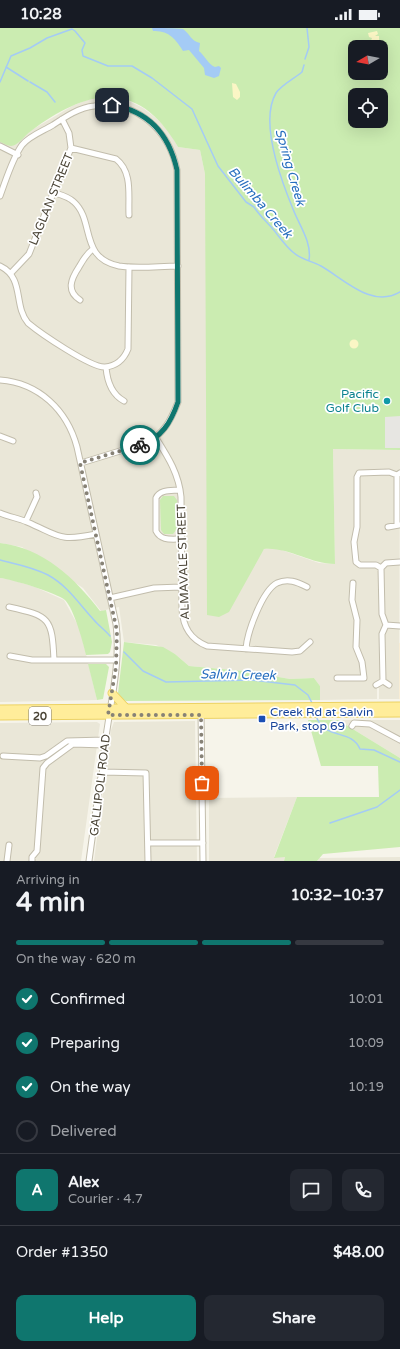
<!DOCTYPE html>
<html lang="en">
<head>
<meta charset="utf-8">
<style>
  :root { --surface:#171b24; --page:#242831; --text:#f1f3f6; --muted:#9ea1a6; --line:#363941; --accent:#0f766e }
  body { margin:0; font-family:"Varela Round",sans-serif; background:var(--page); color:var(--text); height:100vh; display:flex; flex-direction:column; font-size:15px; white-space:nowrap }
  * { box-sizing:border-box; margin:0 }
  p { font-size:13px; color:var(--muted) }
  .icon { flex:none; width:22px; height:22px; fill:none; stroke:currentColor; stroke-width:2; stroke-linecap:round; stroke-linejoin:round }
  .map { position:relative; height:833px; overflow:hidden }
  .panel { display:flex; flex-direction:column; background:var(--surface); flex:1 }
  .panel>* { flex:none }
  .needle { width:26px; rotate:260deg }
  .controls { position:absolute; left:348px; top:12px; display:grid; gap:8px }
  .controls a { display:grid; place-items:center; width:40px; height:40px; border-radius:8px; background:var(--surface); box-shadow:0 4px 16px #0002; font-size:20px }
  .pin { position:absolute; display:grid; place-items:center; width:34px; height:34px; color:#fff; margin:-17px; border-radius:8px; box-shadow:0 2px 6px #0006 }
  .courier { position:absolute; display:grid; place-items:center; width:40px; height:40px; margin:-20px; border:3px solid #0f766e; border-radius:50%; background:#fff; color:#222; box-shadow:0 1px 5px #0007 }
  .headline em { font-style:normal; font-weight:800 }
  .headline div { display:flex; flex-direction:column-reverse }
  .headline { display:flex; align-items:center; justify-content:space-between; height:68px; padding:0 16px }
  h1 { font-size:26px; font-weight:800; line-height:30px }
  .bar { display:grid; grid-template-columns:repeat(4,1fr); gap:6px 4px; align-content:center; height:48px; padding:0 16px }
  .bar i { height:5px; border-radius:3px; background:var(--line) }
  .bar .selected { background:var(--accent) }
  .bar p { grid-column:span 4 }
  .line { display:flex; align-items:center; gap:10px; padding:0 16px; border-top:1px solid var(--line) }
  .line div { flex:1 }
  .round { display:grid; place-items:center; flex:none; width:42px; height:42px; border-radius:8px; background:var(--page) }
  ol { padding:0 16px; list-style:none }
  li { display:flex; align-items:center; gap:12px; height:44px }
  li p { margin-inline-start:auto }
  li .icon { padding:4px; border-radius:50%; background:var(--accent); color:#fff; stroke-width:4 }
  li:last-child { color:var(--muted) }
  li i { width:22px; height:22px; border:2px solid var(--line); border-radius:50% }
  .cta { display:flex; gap:8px; margin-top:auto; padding:8px 16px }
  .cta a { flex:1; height:46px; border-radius:8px; background:var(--accent); color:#fff; font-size:16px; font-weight:800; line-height:46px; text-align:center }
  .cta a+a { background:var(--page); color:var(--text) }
  .status { display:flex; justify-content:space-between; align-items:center; height:28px; padding:0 20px; background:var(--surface); direction:ltr }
  .status svg { height:11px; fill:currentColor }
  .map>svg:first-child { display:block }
</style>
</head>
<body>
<div class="status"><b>10:28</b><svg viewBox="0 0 49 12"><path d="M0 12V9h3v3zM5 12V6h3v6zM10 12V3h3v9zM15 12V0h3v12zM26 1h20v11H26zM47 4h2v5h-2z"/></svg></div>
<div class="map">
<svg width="400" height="833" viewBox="0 0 400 833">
  <rect width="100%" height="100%" fill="#f6f4ea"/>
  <path fill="#eae7d8" d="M 110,68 L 127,72 L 143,80 L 156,90 L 169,103 L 178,119 L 200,122 L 205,146 L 259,528 L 264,521 L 276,520 L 319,535 L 335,536 L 333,421 L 400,422 L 399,671 L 379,671 L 379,660 L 377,660 L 377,671 L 320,672 L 320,658 L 314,650 L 290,651 L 243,643 L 189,638 L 175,626 L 156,617 L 124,614 L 119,579 L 101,583 L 83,560 L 22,519 L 0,515 L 0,114 L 16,116 L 30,103 L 74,77 L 93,70 Z
    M 0,550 L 9,551 L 35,559 L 64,572 L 80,601 L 97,672 L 0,674 Z
    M 338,692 L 400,692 L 400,730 Z
    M 195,693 L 197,833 L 94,833 L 111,702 L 114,694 Z
    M 97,694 L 100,696 L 81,833 L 0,833 L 0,695 Z
    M 297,769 L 274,829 L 285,829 L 284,833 L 209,833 L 209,770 Z
    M 400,829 L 400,833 L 317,833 L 319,830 Z"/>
  <path fill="#f8edd5" d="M 399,615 L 400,615 L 400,671 L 399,671 Z"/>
  <path fill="#cbecb1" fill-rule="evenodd" d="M 0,0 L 400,0 L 400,422 L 333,421 L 335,536 C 310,536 289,519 264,521 L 229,584 L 219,589 L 207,587 L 205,146 L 200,122 L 178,119 C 138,50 87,61 31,103 C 25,107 18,118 11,118 C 8,118 3,115 0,114 ZM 355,19 L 381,19 L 381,45 L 355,45 ZM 355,67 L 381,67 L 381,93 L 355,93 Z
    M 163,468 L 174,468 L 177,472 L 177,501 L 173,506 L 164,506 L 161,502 L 160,472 Z
    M 0,515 C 43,520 75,550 100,583 L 106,582 L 112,614 L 110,624 L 108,626 L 86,627 C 83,614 74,581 65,572 C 57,565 11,551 0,550 Z
    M 124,614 L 163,619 L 175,626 L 189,638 L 243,643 L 290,651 L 314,650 L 320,658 L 320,672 L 126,673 L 121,670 L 118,665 Z
    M 88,636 L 106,636 L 109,639 L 103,671 L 97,672 Z
    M 308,692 L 338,692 L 400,730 L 400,819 L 323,826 L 317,833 L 284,833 L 285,829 L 274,830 L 297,769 L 379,769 L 378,738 L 321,738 Z"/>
  <path fill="#fbf6c5" d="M 377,3 L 378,6 L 375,8 L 379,8 L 379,12 L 370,15 L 372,10 L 369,9 L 368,5 Z
    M 232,55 L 236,56 L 240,64 L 240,69 L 237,72 L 233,69 Z
    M349.5 316a4.5 4.5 0 1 1 9 0a4.5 4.5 0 1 1-9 0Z"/>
  <path fill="#e7e6e2" d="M 400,388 L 400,420 L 385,420 L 385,389 Z"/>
  <path fill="#a4cbf5" d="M 152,0 C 160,0 176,0 183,1 C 190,6 191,13 200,15 L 199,23 C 205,28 208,36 215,39 L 219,38 L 221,40 L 219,48 L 214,50 L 205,47 L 204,40 L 189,22 L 183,23 C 176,11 168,2 153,3 Z"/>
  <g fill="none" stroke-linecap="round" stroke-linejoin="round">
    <path stroke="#a4cbf5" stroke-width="1.5" d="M 305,31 L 309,19 L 307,0
      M 304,37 L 302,44 C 295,50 281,57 276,65 C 259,94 281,152 293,181 C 299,197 312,214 309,232
      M 6,39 L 28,53
      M 0,54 L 11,28 L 30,20 L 47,10 L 72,1 L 75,3 L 85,15 L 82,22 L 83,28 L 108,38 L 132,38 L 152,50 L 192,81 L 218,138 L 246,174 L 254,179 C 259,187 266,193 272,200 C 279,208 285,218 294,225 C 302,232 312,233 321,238 C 344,251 372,281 400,264
      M 30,54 L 47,64 L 55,74
      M 0,532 C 16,536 33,539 48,547 C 68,558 79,576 94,592 C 99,598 105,602 110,608
      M 124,624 L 143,643 L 166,654 L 251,652 L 295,657 L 308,667 L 313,677
      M 316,688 C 325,713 351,700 360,721 L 374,722 L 400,734
      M 330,795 L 377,779 L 400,762"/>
    <defs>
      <path id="minor" d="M 0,118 L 18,127
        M 71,120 L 116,131 C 133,144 128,168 129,187
        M 55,165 C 62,167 69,169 74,174 C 95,193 79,230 119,238 C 138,241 159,238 178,238
        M 0,168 C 6,152 12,131 22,117 C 29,108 43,103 53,97 C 65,89 80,79 94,78 C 137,72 169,102 177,142 L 178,374 C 171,392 164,406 146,415 L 81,435
        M 0,238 C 25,250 13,277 28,295 C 40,305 91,340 105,339 C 116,338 124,331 128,321 L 129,239
        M 11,245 L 29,226 L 71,120 L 69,105 L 62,91
        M 80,272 C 66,263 71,251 79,239 C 83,232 86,226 93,221
        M 106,339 C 107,352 111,366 124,373
        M 0,352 C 39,355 67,382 77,419 L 116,596 C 121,636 110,676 105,716 C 103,727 105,741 100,752 L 89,833
        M 0,408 L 13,413
        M 156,410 C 168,429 179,446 181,469 L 182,581 C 183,599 190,611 207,618 L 292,624 L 300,623 L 310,614
        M 400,445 L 397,447 L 389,444 L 359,445 L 357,449 L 357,499 L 354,514 L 356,534 L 360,537 L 376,537 L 381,540 L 382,586 L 386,597 L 400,598
        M 397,447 L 397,496
        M 180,462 C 172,463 160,461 156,470 L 156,503 C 161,513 171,511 181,511
        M 0,485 C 9,489 18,490 27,494 C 60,508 58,514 96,506
        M 26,493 L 37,469 L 36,465
        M 388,499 L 399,497
        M 381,540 L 386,535 L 400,534
        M 110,570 L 154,560 L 181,559
        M 9,579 C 50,588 52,590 54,632
        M 246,621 C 247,605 262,563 277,555 C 288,550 297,554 307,559
        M 10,628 L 32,632 L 116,632
        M 337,650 L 364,650 L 362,634 L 356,619 L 357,592 L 352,572 L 353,555
        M 383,653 L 382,606 L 386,597
        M 376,657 L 383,653 L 389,657
        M 201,685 L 203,833
        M 352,698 L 354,695 L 370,696 L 400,712
        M 3,728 L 40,730 L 46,728 L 67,713 L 105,712
        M 103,744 L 146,745 L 148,833
        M 148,815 L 203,815
        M 7,833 L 9,817
        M 32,833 L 32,829 L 37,823 L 43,740 L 47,735 L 73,716 L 105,717"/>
      <path id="major" d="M 112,665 L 126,680
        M 0,681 L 400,678
        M 0,688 L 400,685"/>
    </defs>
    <use href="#minor" stroke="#c2bdac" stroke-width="7"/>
    <use href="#major" stroke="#ecd263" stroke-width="9"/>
    <use href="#minor" stroke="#fff" stroke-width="5"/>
    <use href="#major" stroke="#ffed9a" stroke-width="7"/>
  </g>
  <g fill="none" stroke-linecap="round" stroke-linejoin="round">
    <path stroke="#878276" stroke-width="4" stroke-dasharray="0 7.2" d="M 140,417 L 80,435 L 117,603 L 116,639 L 108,687 L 201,687 L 202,755"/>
    <path stroke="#0f766e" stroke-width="5" d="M 112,77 C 148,83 169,106 177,142 L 178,374 C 171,394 162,410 140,417"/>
  </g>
  <circle fill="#0f9aa8" stroke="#fff" stroke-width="1.5" cx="387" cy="373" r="4"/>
  <rect fill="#1a4fb4" stroke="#fff" stroke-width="1.5" x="258" y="687" width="8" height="8" rx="2"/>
  <g text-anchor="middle" stroke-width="3.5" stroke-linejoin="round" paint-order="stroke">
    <rect fill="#fff" stroke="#817d73" stroke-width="1" x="29" y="679" width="22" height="18" rx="3"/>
    <g font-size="11" font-weight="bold" fill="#4b4537">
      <text x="40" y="692">20</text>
    </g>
    <g font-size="12" fill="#4b4537" stroke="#fff">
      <text transform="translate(51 171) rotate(-68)" y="4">LAGLAN STREET</text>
      <text transform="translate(183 534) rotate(-92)" y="4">ALMAVALE STREET</text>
      <text transform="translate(100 757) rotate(-83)" y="4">GALLIPOLI ROAD</text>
    </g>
    <g font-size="12" fill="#0d838f" stroke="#fff" text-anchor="end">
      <text x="379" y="370">Pacific<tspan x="379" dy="14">Golf Club</tspan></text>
    </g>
    <g font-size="12" fill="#164399" stroke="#fff" text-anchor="start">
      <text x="270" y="688">Creek Rd at Salvin<tspan x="270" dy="14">Park, stop 69</tspan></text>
    </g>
    <g font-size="13" font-style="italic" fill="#286fbf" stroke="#fff">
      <text transform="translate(291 139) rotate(74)" y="5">Spring Creek</text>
      <text transform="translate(261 174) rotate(49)" y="5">Bulimba Creek</text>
      <text transform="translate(238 646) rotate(1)" y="5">Salvin Creek</text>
    </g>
  </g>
</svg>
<div class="controls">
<a><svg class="needle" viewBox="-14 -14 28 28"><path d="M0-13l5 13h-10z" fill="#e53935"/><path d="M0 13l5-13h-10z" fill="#9ea1a6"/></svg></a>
<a><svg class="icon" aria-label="locate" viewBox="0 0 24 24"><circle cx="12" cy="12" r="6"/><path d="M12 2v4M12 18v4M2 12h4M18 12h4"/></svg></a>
</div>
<div class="pin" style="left:202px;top:755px;background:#ea580c"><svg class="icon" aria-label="bag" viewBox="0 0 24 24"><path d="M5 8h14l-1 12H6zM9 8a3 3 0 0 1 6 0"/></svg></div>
<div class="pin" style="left:112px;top:77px;background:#1f2937"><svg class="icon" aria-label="home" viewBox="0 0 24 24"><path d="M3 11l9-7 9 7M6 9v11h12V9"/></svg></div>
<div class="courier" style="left:140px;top:417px"><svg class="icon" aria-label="bike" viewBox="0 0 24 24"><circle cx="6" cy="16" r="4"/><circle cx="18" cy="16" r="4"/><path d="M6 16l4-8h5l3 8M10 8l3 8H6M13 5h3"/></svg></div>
</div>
<section class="panel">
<div class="headline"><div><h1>4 min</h1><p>Arriving in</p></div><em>10:32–10:37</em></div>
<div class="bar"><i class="selected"></i><i class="selected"></i><i class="selected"></i><i></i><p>On the way · 620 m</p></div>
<ol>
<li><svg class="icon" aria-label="check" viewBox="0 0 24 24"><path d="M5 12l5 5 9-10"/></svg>Confirmed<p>10:01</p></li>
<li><svg class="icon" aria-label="check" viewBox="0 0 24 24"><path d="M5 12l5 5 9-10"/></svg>Preparing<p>10:09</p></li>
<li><svg class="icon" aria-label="check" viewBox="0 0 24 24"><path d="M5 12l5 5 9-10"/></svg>On the way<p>10:19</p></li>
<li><i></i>Delivered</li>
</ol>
<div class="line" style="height:72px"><b class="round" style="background:var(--accent);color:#fff">A</b><div><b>Alex</b><p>Courier · 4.7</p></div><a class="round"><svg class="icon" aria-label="chat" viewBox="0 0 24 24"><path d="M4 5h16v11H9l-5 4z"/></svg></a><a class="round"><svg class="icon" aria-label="phone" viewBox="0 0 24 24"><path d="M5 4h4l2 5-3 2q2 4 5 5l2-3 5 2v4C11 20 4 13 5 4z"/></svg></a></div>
<div class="line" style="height:52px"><div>Order #1350</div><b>$48.00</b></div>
<div class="cta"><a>Help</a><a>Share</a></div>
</section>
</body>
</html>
